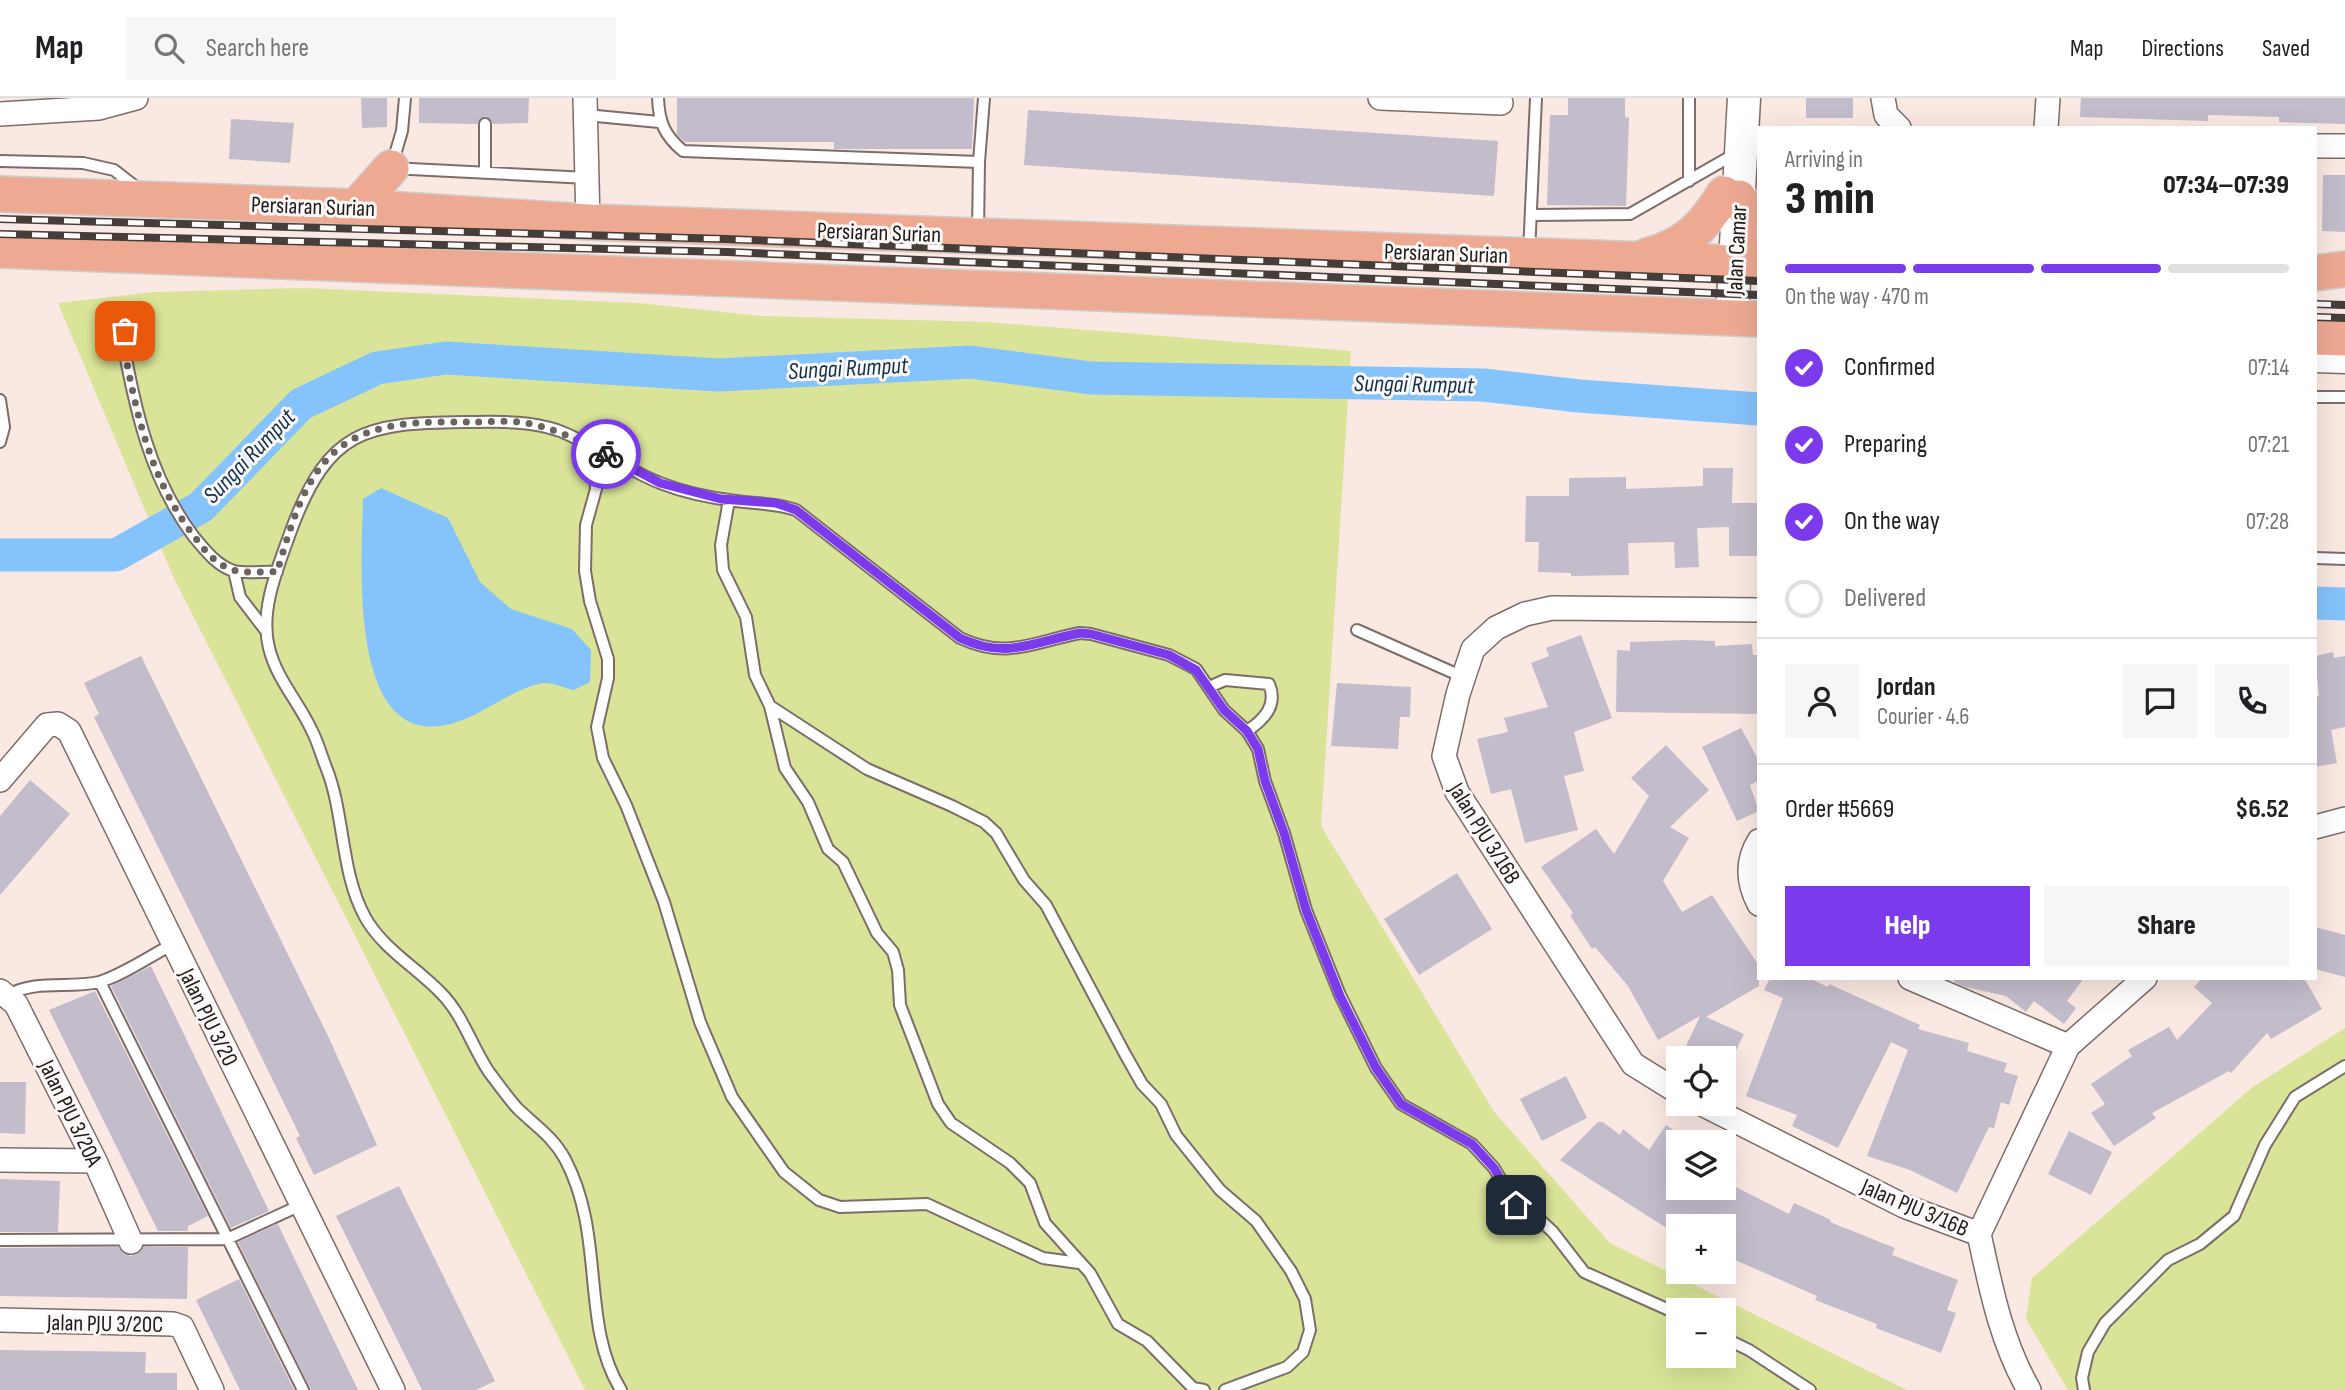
<!DOCTYPE html>
<html lang="en">
<head>
<meta charset="utf-8">
<style>
  :root { --surface:#fff; --page:#f6f6f6; --text:#202124; --muted:#757577; --line:#e0e0e0; --accent:#7c3aed }
  body { margin:0; font-family:"Sofia Sans Condensed",sans-serif; background:var(--page); color:var(--text); height:100vh; display:flex; flex-direction:column; font-size:26px; white-space:nowrap }
  * { box-sizing:border-box; margin:0 }
  p { font-size:23px; color:var(--muted) }
  .icon { flex:none; width:38px; height:38px; fill:none; stroke:currentColor; stroke-width:2; stroke-linecap:round; stroke-linejoin:round }
  .map { position:relative; flex:1; overflow:hidden }
  .panel { position:absolute; left:1757px; top:28px; width:560px; height:854px; display:flex; flex-direction:column; background:var(--surface); border-radius:0px; box-shadow:0 7px 28px #0002 }
  .panel>* { flex:none }
  .buttons { position:absolute; left:1666px; top:948px; display:grid; gap:14px }
  .buttons a { display:grid; place-items:center; width:70px; height:70px; border-radius:0px; background:var(--surface); box-shadow:0 7px 28px #0002; font-size:35px }
  .pin { position:absolute; display:grid; place-items:center; width:60px; height:60px; color:#fff; margin:-30px; border-radius:14px; box-shadow:0 4px 10px #0006 }
  .courier { position:absolute; display:grid; place-items:center; width:70px; height:70px; margin:-35px; border:5px solid #7c3aed; border-radius:50%; background:#fff; color:#222; box-shadow:0 2px 9px #0007 }
  .headline em { font-style:normal; font-weight:800 }
  .headline div { display:flex; flex-direction:column-reverse }
  .headline { display:flex; align-items:center; justify-content:space-between; height:119px; padding:0 28px }
  h1 { font-size:46px; font-weight:800; line-height:52px }
  .bar { display:grid; grid-template-columns:repeat(4,1fr); gap:10px 7px; align-content:center; height:84px; padding:0 28px }
  .bar i { height:9px; border-radius:5px; background:var(--line) }
  .bar .on { background:var(--accent) }
  .bar p { grid-column:span 4 }
  .line { display:flex; align-items:center; gap:18px; padding:0 28px; border-top:2px solid var(--line) }
  .line div { flex:1 }
  .round { display:grid; place-items:center; flex:none; width:74px; height:74px; border-radius:0px; background:var(--page) }
  ol { padding:0 28px; list-style:none }
  li { display:flex; align-items:center; gap:21px; height:77px }
  li p { margin-inline-start:auto }
  li .icon { padding:7px; border-radius:50%; background:var(--accent); color:#fff; stroke-width:4 }
  li:last-child { color:var(--muted) }
  li i { width:38px; height:38px; border:4px solid var(--line); border-radius:50% }
  .primary-button { display:flex; gap:14px; margin-top:auto; padding:14px 28px }
  .primary-button a { flex:1; height:80px; border-radius:0px; background:var(--accent); color:#fff; font-size:28px; font-weight:800; line-height:80px; text-align:center }
  .primary-button a+a { background:var(--page); color:var(--text) }
  header { display:flex; align-items:center; gap:42px; box-sizing:border-box; height:98px; padding:0 35px; background:var(--surface); border-bottom:2px solid var(--line) }
  header strong { font-size:33px }
  nav { display:flex; gap:38px; margin-inline-start:auto; font-size:24px }
  .search { width:490px; height:63px; background:var(--page); display:flex; align-items:center; gap:18px; box-sizing:border-box; padding:0 24px; border-radius:0px; color:var(--muted); font-size:26px }
  .map>svg:first-child { display:block }
</style>
</head>
<body>
<header>
<strong>Map</strong>
<div class="search"><svg class="icon" aria-label="search" viewBox="0 0 24 24"><circle cx="10" cy="10" r="6"/><path d="M15 15l6 6"/></svg>Search here</div>
<nav><a>Map</a><a>Directions</a><a>Saved</a></nav>
</header>
<div class="map">
<svg width="2345" height="1292" viewBox="0 0 2345 1292">
  <rect width="100%" height="100%" fill="#fae8e2"/>
  <path fill="#d9e498" fill-rule="evenodd" d="M 305,190 L 638,205 L 762,218 L 987,224 L 1351,253 L 1321,728 L 1495,1015 L 1610,1145 L 1907,1292 L 585,1292 L 172,476 L 58,205 L 154,194 ZM 1678,1213 L 1724,1213 L 1724,1258 L 1678,1258 Z
    M 2345,930 L 2345,1292 L 2068,1292 L 2026,1221 L 2032,1180 L 2253,989 Z"/>
  <path fill="#84c3fb" d="M 381,390 L 448,420 L 480,484 L 511,511 L 572,531 L 591,552 L 590,584 L 574,592 C 565,590 552,584 543,585 C 515,590 487,613 460,623 C 345,665 362,462 363,401 Z"/>
  <g fill="none" stroke-linecap="round" stroke-linejoin="round">
    <path stroke="#84c3fb" stroke-width="33" d="M 0,457 L 116,457 L 201,409 L 301,306 L 377,270 L 446,260 L 718,277 L 970,264 L 1091,280 L 1483,287 L 1579,298 L 1759,311
      M 2315,505 L 2345,506"/>
  </g>
  <path fill="#c3bcca" d="M 361,0 L 387,0 L 387,29 L 362,30 Z
    M 419,0 L 529,0 L 528,25 L 493,26 L 486,18 L 477,26 L 419,25 Z
    M 677,0 L 974,0 L 972,51 L 834,51 L 834,44 L 685,44 L 677,37 Z
    M 1568,0 L 1625,0 L 1625,19 L 1629,20 L 1626,108 L 1547,107 L 1550,17 L 1568,17 Z
    M 1806,0 L 1853,0 L 1853,20 L 1806,20 Z
    M 2081,0 L 2345,0 L 2345,26 L 2279,24 L 2279,19 L 2208,17 L 2208,23 L 2080,19 Z
    M 1028,12 L 1498,43 L 1494,98 L 1024,67 Z
    M 231,21 L 294,25 L 290,65 L 229,61 Z
    M 2323,77 L 2345,77 L 2345,134 L 2322,133 Z
    M 1703,370 L 1733,370 L 1732,405 L 1759,405 L 1758,458 L 1729,458 L 1729,429 L 1697,430 L 1699,469 L 1675,470 L 1674,444 L 1628,445 L 1629,477 L 1571,478 L 1571,475 L 1538,474 L 1539,444 L 1525,444 L 1526,398 L 1569,398 L 1569,380 L 1626,379 L 1626,391 L 1703,388 Z
    M 1581,537 L 1612,620 L 1574,634 L 1584,673 L 1564,678 L 1578,732 L 1525,745 L 1511,691 L 1491,696 L 1477,641 L 1508,634 L 1504,620 L 1548,609 L 1531,565 L 1549,558 L 1546,550 Z
    M 1686,542 L 1715,543 L 1715,548 L 1752,546 L 1753,557 L 1759,557 L 1759,616 L 1616,614 L 1617,552 L 1630,553 L 1630,544 Z
    M 2333,554 L 2334,560 L 2345,558 L 2345,629 L 2331,632 L 2337,665 L 2315,669 L 2315,598 L 2319,598 L 2315,558 Z
    M 141,558 L 329,940 L 377,1047 L 314,1077 L 296,1040 L 300,1038 L 240,915 L 94,619 L 99,616 L 84,585 Z
    M 1337,585 L 1411,589 L 1410,619 L 1400,619 L 1398,651 L 1331,648 Z
    M 1741,630 L 1759,663 L 1759,683 L 1750,687 L 1759,713 L 1737,723 L 1702,649 Z
    M 1666,647 L 1709,692 L 1670,729 L 1689,740 L 1663,783 L 1682,814 L 1712,797 L 1759,868 L 1759,888 L 1706,919 L 1744,936 L 1732,961 L 1680,961 L 1700,918 L 1658,942 L 1628,888 L 1595,849 L 1592,851 L 1570,817 L 1573,815 L 1541,769 L 1596,731 L 1614,756 L 1649,698 L 1631,680 Z
    M 30,682 L 70,716 L 0,797 L 0,718 Z
    M 1457,775 L 1492,831 L 1419,877 L 1384,821 Z
    M 2315,829 L 2345,837 L 2345,879 L 2315,871 Z
    M 151,868 L 269,1113 L 231,1130 L 111,888 Z
    M 1770,880 L 1809,880 L 1828,889 L 1829,886 L 1920,927 L 1918,931 L 1969,945 L 1967,953 L 2007,965 L 2004,974 L 2018,978 L 2009,1007 L 2001,1004 L 1994,1030 L 1989,1029 L 1957,1095 L 1910,1072 L 1867,1058 L 1908,952 L 1891,944 L 1838,1050 L 1792,1028 L 1797,1017 L 1746,998 L 1783,900 L 1764,892 Z
    M 1955,880 L 2084,880 L 2067,903 L 2076,910 L 2064,926 L 2034,903 L 2026,914 L 2006,898 L 1965,889 L 1954,884 Z
    M 2202,880 L 2304,880 L 2322,911 L 2271,941 L 2267,935 L 2231,975 L 2229,973 L 2152,1015 L 2156,1020 L 2114,1048 L 2091,1015 L 2105,1006 L 2091,986 L 2132,958 L 2128,952 L 2169,929 L 2177,942 L 2212,905 L 2194,889 Z
    M 95,893 L 208,1118 L 188,1128 L 188,1133 L 158,1133 L 49,912 Z
    M 1566,978 L 1587,1020 L 1542,1043 L 1520,1001 Z
    M 0,984 L 26,984 L 25,1036 L 0,1035 Z
    M 1598,1024 L 1603,1024 L 1620,1037 L 1623,1031 L 1649,1052 L 1666,1027 L 1687,1041 L 1685,1045 L 1678,1045 L 1678,1090 L 1724,1090 L 1724,1083 L 1789,1116 L 1794,1105 L 1831,1122 L 1830,1124 L 1895,1150 L 1892,1157 L 1958,1182 L 1947,1212 L 1956,1215 L 1941,1255 L 1876,1230 L 1877,1226 L 1815,1202 L 1817,1198 L 1724,1157 L 1724,1129 L 1665,1129 L 1560,1062 Z
    M 2069,1033 L 2112,1054 L 2091,1097 L 2048,1076 Z
    M 0,1081 L 60,1083 L 58,1134 L 0,1134 Z
    M 399,1088 L 495,1283 L 476,1292 L 422,1292 L 336,1118 Z
    M 278,1126 L 284,1139 L 358,1292 L 311,1292 L 238,1144 Z
    M 118,1149 L 130,1158 L 137,1156 L 143,1149 L 188,1149 L 187,1201 L 0,1198 L 0,1150 Z
    M 239,1181 L 294,1292 L 240,1292 L 196,1202 Z
    M 0,1252 L 146,1254 L 145,1275 L 177,1275 L 177,1292 L 0,1292 Z"/>
  <g fill="none" stroke-linecap="round" stroke-linejoin="round">
    <defs>
      <path id="lane" d="M 405,0 L 402,33 L 391,70 L 588,80
        M 658,0 C 659,24 664,37 683,53 L 979,64
        M 1689,0 L 1689,83
        M 586,17 L 659,24
        M 0,63 L 83,65 L 114,72 L 137,90
        M 485,75 L 485,26
        M 1533,117 L 1630,116 L 1726,61
        M 978,135 L 979,64 L 984,0
        M 1529,155 L 1536,0
        M107 225a11 11 0 1 1 22 0a11 11 0 1 1-22 0Z
        M 121,235 C 135,308 148,378 194,439 C 205,452 217,468 234,473 C 247,476 264,473 277,474
        M 2315,299 L 2345,299
        M 0,302 L 4,329 L 0,344
        M 587,347 L 595,374 L 596,391 L 586,427 L 585,473 L 590,503 L 608,561 L 608,580 L 597,629 L 603,660 L 626,707 L 664,804 L 700,924 L 732,999 L 784,1074 L 819,1102 L 840,1109 L 927,1106 L 1043,1160 L 1079,1165
        M 729,402 L 721,447 L 723,472 L 746,519 L 755,577 L 770,608 L 867,671 L 952,708 L 984,724 L 996,735 L 1024,782 L 1046,807 L 1125,956 L 1142,986 L 1161,1006 L 1176,1037 L 1220,1092 L 1256,1123 L 1291,1173 L 1305,1201 L 1310,1232 L 1303,1254 L 1287,1269 L 1225,1292
        M 2315,460 L 2345,461
        M 234,473 L 240,499 L 266,533
        M 1357,532 L 1463,579
        M 1209,589 L 1225,582 L 1269,586 C 1278,607 1264,622 1247,633
        M 770,608 L 785,670 L 808,704 L 828,751 L 843,764 L 877,835 L 893,854 L 898,872 L 900,907 L 938,1006 L 951,1025 L 1010,1065 L 1030,1085 L 1045,1125 L 1090,1175 L 1118,1226 L 1147,1243 L 1193,1290 L 1204,1292
        M 100,884 L 303,1292
        M 8,897 C 37,881 68,891 99,884 C 121,878 152,857 173,846
        M 0,1142 L 227,1141 L 301,1107
        M 1724,1240 L 1749,1252 L 1810,1292
        M 621,1292 C 580,1226 606,1138 565,1061 C 553,1039 536,1028 518,1011 C 508,1000 498,986 489,974 C 472,949 463,917 441,895 C 417,870 382,850 365,819 C 340,773 345,716 326,669 C 321,657 318,644 312,633 C 299,604 277,582 269,550 C 259,511 279,467 292,430 C 329,332 365,325 464,324 C 495,324 527,322 557,332 C 593,345 624,371 660,385 C 683,394 711,400 736,403 C 757,406 776,405 796,412 L 960,540 C 1007,562 1033,544 1080,535 L 1091,536 L 1169,557 L 1196,571 L 1224,612 L 1247,633 L 1258,651 L 1265,683 L 1284,735 L 1306,812 L 1340,897 L 1376,970 L 1401,1006 L 1472,1046 L 1494,1070 L 1516,1107 L 1539,1121 L 1553,1134 L 1584,1174 L 1678,1216
        M 2084,1292 L 2082,1280 L 2088,1254 L 2105,1225 L 2168,1162 L 2200,1146 L 2234,1118 L 2265,1047 L 2295,999 L 2345,968"/>
      <path id="street" d="M 585,0 L 588,124
        M 1380,0 L 1501,5
        M 1883,0 L 1886,17 L 1899,30
        M 0,16 L 99,10 L 136,0
        M 2046,30 L 2048,0
        M 2315,48 L 2345,48
        M 0,682 L 47,627 L 58,626 L 69,633 L 393,1292
        M 2315,729 L 2345,721
        M 1759,743 C 1746,764 1748,785 1759,806
        M 1910,880 L 2068,948
        M 0,893 L 16,906 L 95,1063 L 131,1144
        M 1678,994 L 1633,966 L 1457,694 L 1444,658 L 1458,596 L 1473,551 L 1496,530 L 1525,516 L 1552,510 L 1759,512
        M 1702,1006 L 1904,1108 L 1979,1136
        M 0,1062 L 95,1063
        M 1979,1136 L 2068,948 L 2145,880
        M 1979,1136 C 1991,1191 2001,1243 2029,1292
        M 0,1222 L 173,1226 L 182,1229 L 212,1292"/>
      <path id="secondary" d="M 1732,220 L 1744,0
        M 2315,258 L 2345,259"/>
      <path id="primary" d="M 0,96 L 356,109 L 588,124 L 1759,166
        M 1739,100 L 1759,134
        M 356,109 L 391,70
        M 0,152 L 1759,221
        M 1647,158 C 1685,148 1704,129 1724,96
        M 2315,175 L 2345,171
        M 2315,239 L 2345,240"/>
    </defs>
    <use href="#lane" stroke="#7c6d68" stroke-width="14"/>
    <use href="#street" stroke="#7c6d68" stroke-width="26"/>
    <use href="#secondary" stroke="#7c6d68" stroke-width="35"/>
    <use href="#primary" stroke="#cecdcc" stroke-width="38"/>
    <use href="#lane" stroke="#fff" stroke-width="10"/>
    <use href="#street" stroke="#fff" stroke-width="23"/>
    <use href="#secondary" stroke="#fff" stroke-width="32"/>
    <use href="#primary" stroke="#eea993" stroke-width="35"/>
    <defs>
      <path id="rail" d="M 0,121 L 726,141 L 1759,183
        M 0,136 L 727,154 L 1759,197
        M 2315,206 L 2345,207
        M 2315,219 L 2345,220"/>
    </defs>
    <use href="#rail" stroke="#443d39" stroke-width="8"/>
    <use href="#rail" stroke="#fcf9f8" stroke-width="5" stroke-dasharray="16" stroke-linecap="butt"/>
  </g>
  <g fill="none" stroke-linecap="round" stroke-linejoin="round">
    <path stroke="#6c625e" stroke-width="7" stroke-dasharray="0 12.6" d="M 125,233 L 121,235 C 136,312 147,378 197,442 C 206,454 217,467 233,472 C 246,476 264,473 277,474 C 288,438 299,395 323,366 C 359,321 421,324 472,324 C 490,324 509,322 526,325 C 555,330 580,343 606,356"/>
    <path stroke="#7c3aed" stroke-width="9" d="M 606,356 L 660,385 L 721,401 L 776,405 L 796,412 L 960,540 C 1007,562 1033,544 1080,535 L 1091,536 L 1169,557 L 1196,572 L 1224,612 L 1247,633 L 1258,651 L 1265,683 L 1284,735 L 1306,812 L 1340,898 L 1376,970 L 1401,1006 L 1472,1046 L 1494,1070 L 1516,1107"/>
  </g>
  <g text-anchor="middle" stroke-width="6" stroke-linejoin="round" paint-order="stroke">
    <g font-size="23" fill="#1f1a17" stroke="#fcf9f8">
      <text transform="translate(313 108) rotate(2)" y="8">Persiaran Surian</text>
      <text transform="translate(879 134) rotate(2)" y="8">Persiaran Surian</text>
      <text transform="translate(1736 152) rotate(-87)" y="8">Jalan Camar</text>
      <text transform="translate(1446 155) rotate(2)" y="8">Persiaran Surian</text>
      <text transform="translate(1485 735) rotate(58)" y="8">Jalan PJU 3/16B</text>
      <text transform="translate(209 919) rotate(64)" y="8">Jalan PJU 3/20</text>
      <text transform="translate(71 1015) rotate(64)" y="8">Jalan PJU 3/20A</text>
      <text transform="translate(1915 1109) rotate(23)" y="8">Jalan PJU 3/16B</text>
      <text transform="translate(105 1225) rotate(1)" y="8">Jalan PJU 3/20C</text>
    </g>
    <g font-size="24" font-style="italic" fill="#0f314d" stroke="#fcf9f8">
      <text transform="translate(848 270) rotate(-3)" y="8">Sungai Rumput</text>
      <text transform="translate(1414 286) rotate(1)" y="8">Sungai Rumput</text>
      <text transform="translate(249 358) rotate(-46)" y="8">Sungai Rumput</text>
    </g>
  </g>
</svg>
<div class="buttons">
<a><svg class="icon" aria-label="locate" viewBox="0 0 24 24"><circle cx="12" cy="12" r="6"/><path d="M12 2v4M12 18v4M2 12h4M18 12h4"/></svg></a>
<a><svg class="icon" aria-label="layers" viewBox="0 0 24 24"><path d="M12 4l9 5-9 5-9-5zM3 14l9 5 9-5"/></svg></a>
<a>+</a>
<a>−</a>
</div>
<div class="pin" style="left:125px;top:233px;background:#ea580c"><svg class="icon" aria-label="bag" viewBox="0 0 24 24"><path d="M5 8h14l-1 12H6zM9 8a3 3 0 0 1 6 0"/></svg></div>
<div class="pin" style="left:1516px;top:1107px;background:#1f2937"><svg class="icon" aria-label="home" viewBox="0 0 24 24"><path d="M3 11l9-7 9 7M6 9v11h12V9"/></svg></div>
<div class="courier" style="left:606px;top:356px"><svg class="icon" aria-label="bike" viewBox="0 0 24 24"><circle cx="6" cy="16" r="4"/><circle cx="18" cy="16" r="4"/><path d="M6 16l4-8h5l3 8M10 8l3 8H6M13 5h3"/></svg></div>
<section class="panel">
<div class="headline"><div><h1>3 min</h1><p>Arriving in</p></div><em>07:34–07:39</em></div>
<div class="bar"><i class="on"></i><i class="on"></i><i class="on"></i><i></i><p>On the way · 470 m</p></div>
<ol>
<li><svg class="icon" aria-label="check" viewBox="0 0 24 24"><path d="M5 12l5 5 9-10"/></svg>Confirmed<p>07:14</p></li>
<li><svg class="icon" aria-label="check" viewBox="0 0 24 24"><path d="M5 12l5 5 9-10"/></svg>Preparing<p>07:21</p></li>
<li><svg class="icon" aria-label="check" viewBox="0 0 24 24"><path d="M5 12l5 5 9-10"/></svg>On the way<p>07:28</p></li>
<li><i></i>Delivered</li>
</ol>
<div class="line" style="height:126px"><a class="round"><svg class="icon" aria-label="person" viewBox="0 0 24 24"><circle cx="12" cy="8" r="4"/><path d="M4 21q1-7 8-7t8 7"/></svg></a><div><b>Jordan</b><p>Courier · 4.6</p></div><a class="round"><svg class="icon" aria-label="chat" viewBox="0 0 24 24"><path d="M4 5h16v11H9l-5 4z"/></svg></a><a class="round"><svg class="icon" aria-label="phone" viewBox="0 0 24 24"><path d="M5 4h4l2 5-3 2q2 4 5 5l2-3 5 2v4C11 20 4 13 5 4z"/></svg></a></div>
<div class="line" style="height:91px"><div>Order #5669</div><b>$6.52</b></div>
<div class="primary-button"><a>Help</a><a>Share</a></div>
</section>
</div>
</body>
</html>
